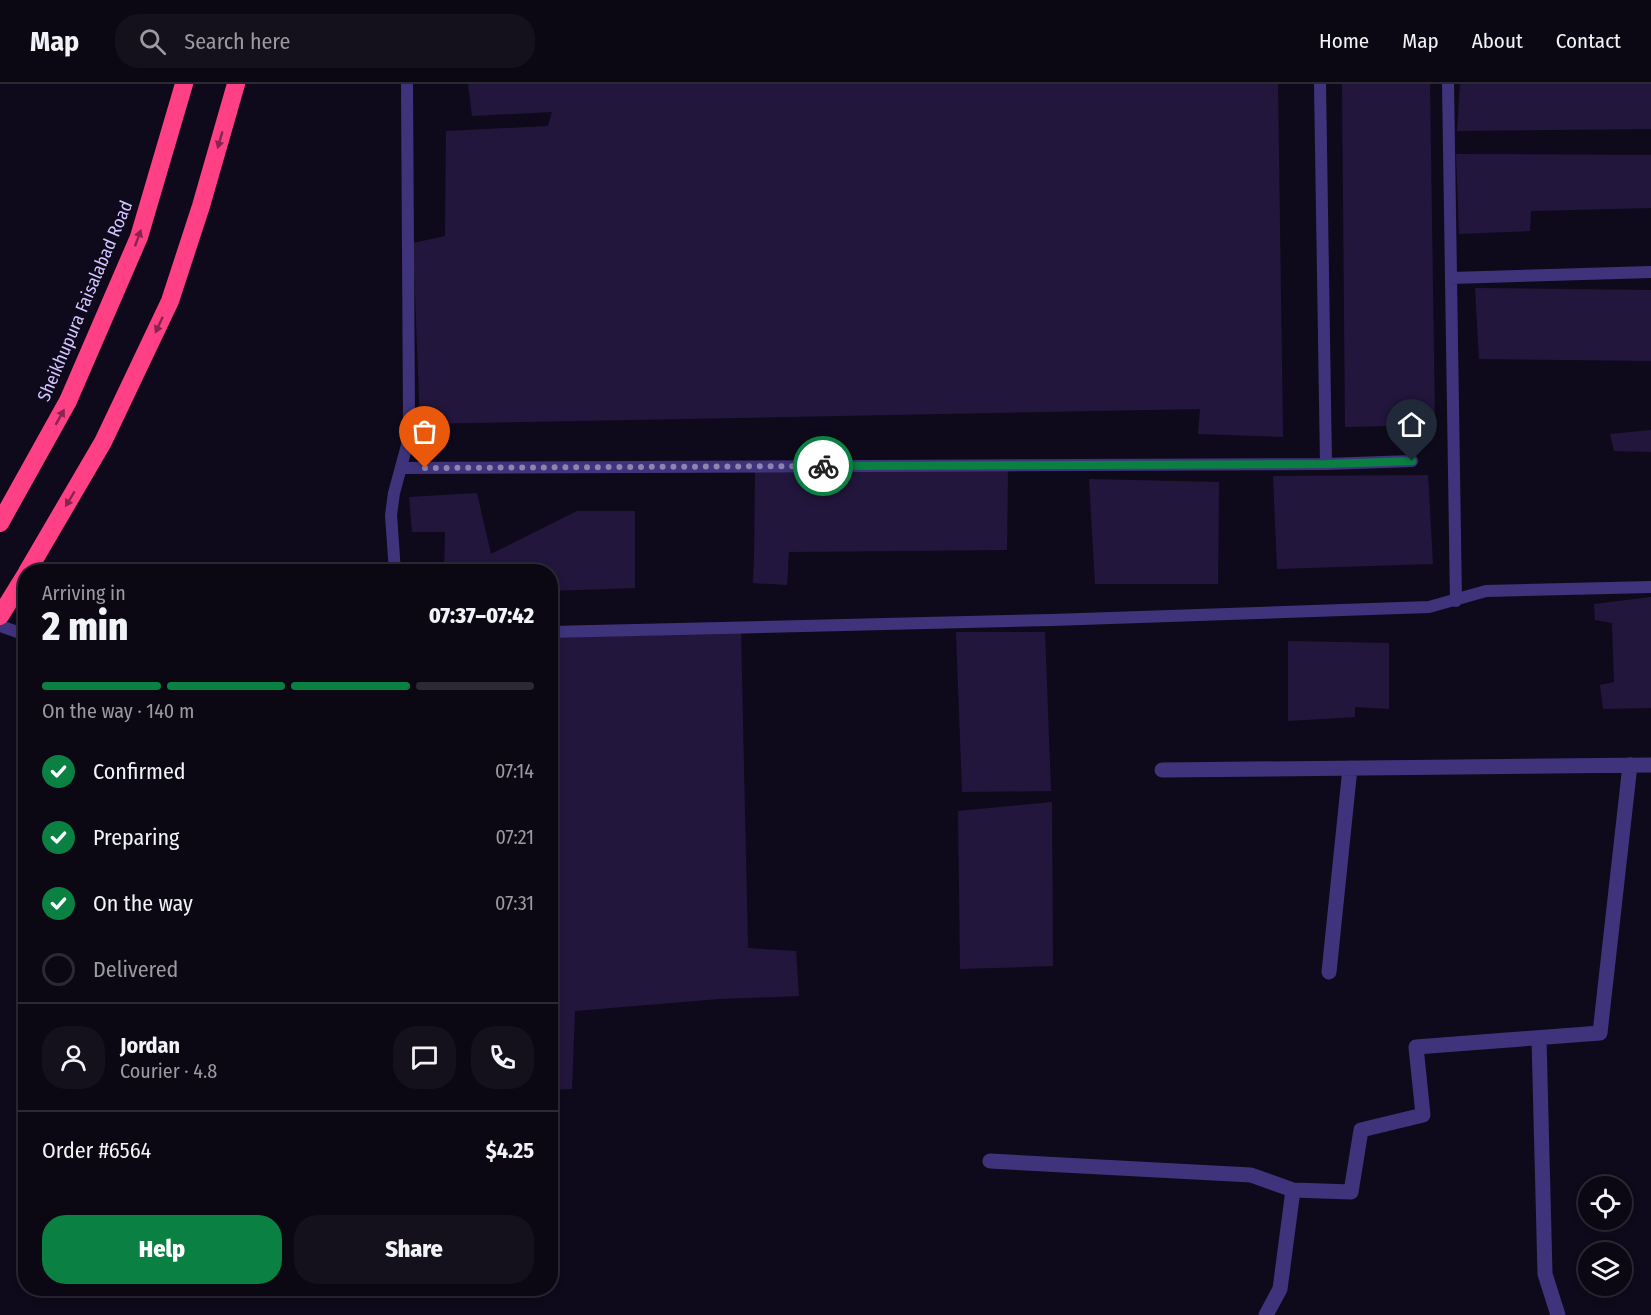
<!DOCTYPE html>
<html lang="en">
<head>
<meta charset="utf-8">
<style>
  :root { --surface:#0b0814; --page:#14111d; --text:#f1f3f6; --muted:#9a9aa0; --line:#2b2934; --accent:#0b8043 }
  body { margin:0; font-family:"Fira Sans Condensed",sans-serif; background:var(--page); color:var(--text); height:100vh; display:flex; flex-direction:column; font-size:22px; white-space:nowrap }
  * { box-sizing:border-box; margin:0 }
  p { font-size:20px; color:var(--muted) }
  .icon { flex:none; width:33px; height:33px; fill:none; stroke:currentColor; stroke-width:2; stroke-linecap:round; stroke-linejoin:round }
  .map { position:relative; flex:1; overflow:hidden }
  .panel { position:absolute; left:18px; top:480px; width:540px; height:732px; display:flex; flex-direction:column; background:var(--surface); border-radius:24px; box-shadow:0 3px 9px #0003,0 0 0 2px var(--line) }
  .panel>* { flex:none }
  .controls { position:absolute; left:1578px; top:1092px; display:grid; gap:12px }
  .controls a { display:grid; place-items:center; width:54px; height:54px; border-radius:50%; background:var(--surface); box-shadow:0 3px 9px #0003,0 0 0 2px var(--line); font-size:30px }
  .pin { position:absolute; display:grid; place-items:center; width:51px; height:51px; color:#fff; margin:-62px -26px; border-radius:50% 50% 50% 0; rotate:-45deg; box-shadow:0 0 6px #0007 }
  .pin .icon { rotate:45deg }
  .courier { position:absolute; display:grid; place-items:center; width:60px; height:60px; margin:-30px; border:4px solid #0b8043; border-radius:50%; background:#fff; color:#222; box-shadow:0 2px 8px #0007 }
  .head em { font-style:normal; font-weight:800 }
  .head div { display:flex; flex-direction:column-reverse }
  .head { display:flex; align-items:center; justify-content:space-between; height:102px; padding:0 24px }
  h1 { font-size:39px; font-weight:800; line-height:45px }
  .bar { display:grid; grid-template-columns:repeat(4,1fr); gap:9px 6px; align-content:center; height:72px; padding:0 24px }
  .bar i { height:8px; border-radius:4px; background:var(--line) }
  .bar .on { background:var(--accent) }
  .bar p { grid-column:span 4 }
  .line { display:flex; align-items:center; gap:15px; padding:0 24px; border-top:2px solid var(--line) }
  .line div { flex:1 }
  .round { display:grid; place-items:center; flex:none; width:63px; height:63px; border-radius:24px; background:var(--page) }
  ol { padding:0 24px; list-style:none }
  li { display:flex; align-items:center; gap:18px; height:66px }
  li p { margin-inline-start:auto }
  li .icon { padding:6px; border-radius:50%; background:var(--accent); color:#fff; stroke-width:4 }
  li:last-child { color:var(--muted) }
  li i { width:33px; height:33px; border:3px solid var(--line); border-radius:50% }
  .button { display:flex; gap:12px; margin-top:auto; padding:12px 24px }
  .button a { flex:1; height:69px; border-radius:24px; background:var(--accent); color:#fff; font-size:24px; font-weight:800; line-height:69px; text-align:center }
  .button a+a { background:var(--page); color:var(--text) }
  header { display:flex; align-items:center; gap:36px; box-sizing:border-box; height:84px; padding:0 30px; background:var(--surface); border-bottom:2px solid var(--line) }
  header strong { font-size:28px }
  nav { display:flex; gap:33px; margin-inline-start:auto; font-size:21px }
  .search { width:420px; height:54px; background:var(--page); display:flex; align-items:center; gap:15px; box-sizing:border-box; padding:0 21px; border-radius:24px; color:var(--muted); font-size:22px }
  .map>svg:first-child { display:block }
</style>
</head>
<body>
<header>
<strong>Map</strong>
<div class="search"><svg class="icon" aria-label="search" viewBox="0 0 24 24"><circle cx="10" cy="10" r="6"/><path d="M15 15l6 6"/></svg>Search here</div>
<nav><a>Home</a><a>Map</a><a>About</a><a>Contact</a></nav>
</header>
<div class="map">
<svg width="1651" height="1231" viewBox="0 0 1651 1231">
  <rect width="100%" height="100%" fill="#0f0a1b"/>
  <path fill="#23163d" d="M 468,0 L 1278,0 L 1283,353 L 1198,350 L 1200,325 L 420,340 L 413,159 L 445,152 L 446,47 L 548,42 L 552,28 L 472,32 Z
    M 1342,0 L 1430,0 L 1435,341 L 1345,343 Z
    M 1460,0 L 1651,0 L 1651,45 L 1457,47 Z
    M 1456,70 L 1651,71 L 1651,124 L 1531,127 L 1530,147 L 1459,150 Z
    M 1475,204 L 1651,206 L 1651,277 L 1479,275 Z
    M 1651,346 L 1651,368 L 1614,367 L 1610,350 Z
    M 1008,386 L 1007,466 L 789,468 L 787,501 L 753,499 L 754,472 L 755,388 Z
    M 1428,391 L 1433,480 L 1277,485 L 1273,392 Z
    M 1089,395 L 1219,398 L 1218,500 L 1095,500 Z
    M 477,409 L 491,470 L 577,427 L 635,427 L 635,504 L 550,507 L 550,488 L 444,488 L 445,448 L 412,448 L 409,413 Z
    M 1651,513 L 1651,624 L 1603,625 L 1600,601 L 1614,598 L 1612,539 L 1595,536 L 1594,520 Z
    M 741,548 L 748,864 L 796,867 L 799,912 L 719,915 L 575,927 L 572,1005 L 550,1006 L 550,554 Z
    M 956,548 L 1045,548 L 1051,707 L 962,708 Z
    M 1288,557 L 1389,559 L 1389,625 L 1355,623 L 1355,633 L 1288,637 Z
    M 1052,718 L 1053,882 L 960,885 L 958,727 Z"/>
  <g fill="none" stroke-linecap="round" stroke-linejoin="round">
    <path stroke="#3f347c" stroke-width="12" d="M 1320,0 L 1326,380
      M 1448,0 L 1456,517
      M 1451,194 L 1651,188
      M 401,384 L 1326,380 L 1412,377
      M 395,488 L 391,431 L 394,409 L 407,361 L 409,334 L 407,0
      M 0,542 L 26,551
      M 550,548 L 1052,536 L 1429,523 L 1486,507 L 1651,503"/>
    <path stroke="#3f347c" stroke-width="15" d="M 1162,686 L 1651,681
      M 1329,888 L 1350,684
      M 1539,954 L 1545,1190 L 1558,1231
      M 990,1077 L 1251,1091 L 1293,1106 L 1351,1108 L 1361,1046 L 1423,1031 L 1416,963 L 1600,949 L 1630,681
      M 1266,1231 L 1280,1205 L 1293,1106"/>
    <path stroke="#ff4084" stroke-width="18" d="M 0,439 L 68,317 L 139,153 L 184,0
      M 27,488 L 103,358 L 170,217 L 201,122 L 236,0
      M 0,532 L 26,490"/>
  </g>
  <defs><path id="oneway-solid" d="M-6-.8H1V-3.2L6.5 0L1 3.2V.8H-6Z" transform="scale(1.5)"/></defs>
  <g fill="#872550">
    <use href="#oneway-solid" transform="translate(220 56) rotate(106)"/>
    <use href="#oneway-solid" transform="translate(138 154) rotate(-70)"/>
    <use href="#oneway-solid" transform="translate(159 241) rotate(115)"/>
    <use href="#oneway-solid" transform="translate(60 333) rotate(-61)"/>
    <use href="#oneway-solid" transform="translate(70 415) rotate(121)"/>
  </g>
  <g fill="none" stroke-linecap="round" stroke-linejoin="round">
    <path stroke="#8e84af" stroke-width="6" stroke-dasharray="0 10.8" d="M 425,384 L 823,382"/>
    <path stroke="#0b8043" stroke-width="8" d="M 823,382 L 1326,380 L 1412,377"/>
  </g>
  <g text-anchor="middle" stroke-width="4.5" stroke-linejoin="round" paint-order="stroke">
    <g font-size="18" fill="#d3c5ff" stroke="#0f0a1b">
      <text transform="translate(85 217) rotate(-67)" y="6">Sheikhupura Faisalabad Road</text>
    </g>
  </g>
</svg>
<div class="controls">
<a><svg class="icon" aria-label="locate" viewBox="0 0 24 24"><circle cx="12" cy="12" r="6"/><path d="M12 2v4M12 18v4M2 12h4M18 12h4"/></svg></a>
<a><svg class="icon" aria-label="layers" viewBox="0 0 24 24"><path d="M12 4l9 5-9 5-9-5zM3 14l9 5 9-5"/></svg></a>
</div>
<div class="pin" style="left:425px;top:384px;background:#ea580c"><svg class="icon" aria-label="bag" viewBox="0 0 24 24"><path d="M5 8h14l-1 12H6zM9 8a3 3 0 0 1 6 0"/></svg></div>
<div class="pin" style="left:1412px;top:377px;background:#1f2937"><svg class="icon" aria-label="home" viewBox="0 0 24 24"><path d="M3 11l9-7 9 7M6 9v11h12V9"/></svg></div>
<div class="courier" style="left:823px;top:382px"><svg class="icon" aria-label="bike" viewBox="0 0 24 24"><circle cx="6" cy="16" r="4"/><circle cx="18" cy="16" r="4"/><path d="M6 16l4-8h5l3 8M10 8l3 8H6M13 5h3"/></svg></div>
<section class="panel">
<div class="head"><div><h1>2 min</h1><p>Arriving in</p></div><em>07:37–07:42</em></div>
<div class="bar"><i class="on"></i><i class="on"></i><i class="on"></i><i></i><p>On the way · 140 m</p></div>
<ol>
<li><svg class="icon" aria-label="check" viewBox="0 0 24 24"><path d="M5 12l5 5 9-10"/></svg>Confirmed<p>07:14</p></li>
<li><svg class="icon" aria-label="check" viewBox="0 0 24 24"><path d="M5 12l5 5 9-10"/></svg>Preparing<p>07:21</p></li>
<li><svg class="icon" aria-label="check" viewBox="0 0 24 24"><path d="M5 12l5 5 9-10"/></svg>On the way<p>07:31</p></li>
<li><i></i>Delivered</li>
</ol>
<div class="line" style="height:108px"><a class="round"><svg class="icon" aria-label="person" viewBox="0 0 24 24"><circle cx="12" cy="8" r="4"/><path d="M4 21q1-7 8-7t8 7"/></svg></a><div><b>Jordan</b><p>Courier · 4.8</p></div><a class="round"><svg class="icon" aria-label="chat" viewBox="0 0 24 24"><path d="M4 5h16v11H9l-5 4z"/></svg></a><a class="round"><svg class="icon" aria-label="phone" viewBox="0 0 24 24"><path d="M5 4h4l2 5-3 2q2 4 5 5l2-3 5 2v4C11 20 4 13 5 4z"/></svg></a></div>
<div class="line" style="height:78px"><div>Order #6564</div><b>$4.25</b></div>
<div class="button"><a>Help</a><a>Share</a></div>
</section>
</div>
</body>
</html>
